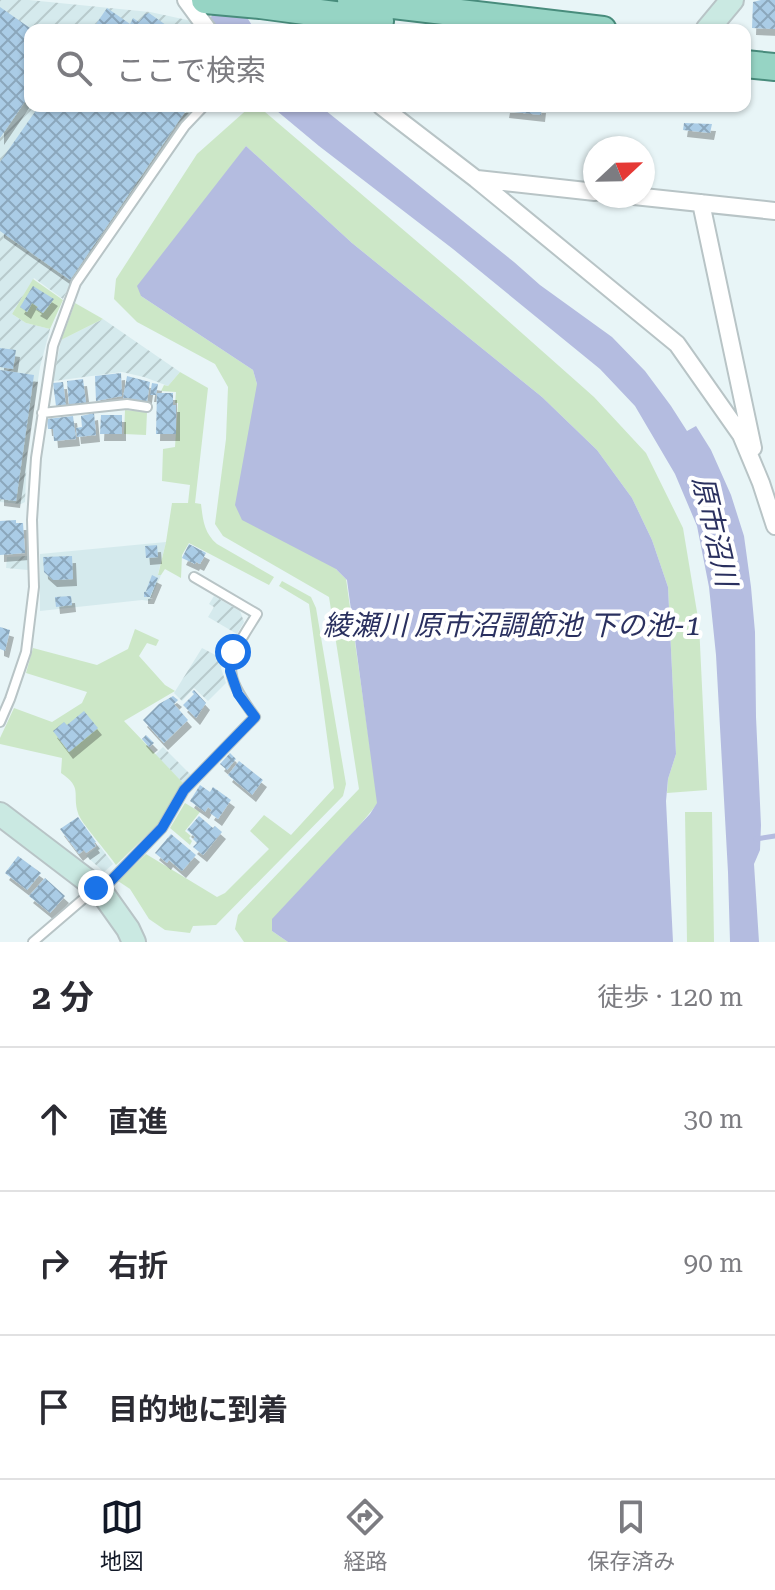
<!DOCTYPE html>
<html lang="ja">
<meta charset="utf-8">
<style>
:root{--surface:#fff;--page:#f2f2f3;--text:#2b2b33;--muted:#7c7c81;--line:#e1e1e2;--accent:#111827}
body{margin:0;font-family:"Roboto Serif","Noto Sans JP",serif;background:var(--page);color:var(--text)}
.compass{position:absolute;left:583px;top:136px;width:72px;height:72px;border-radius:50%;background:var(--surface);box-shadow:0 2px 6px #0004;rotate:68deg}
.stop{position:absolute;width:24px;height:24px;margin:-18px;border:6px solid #1a73e8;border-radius:50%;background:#fff}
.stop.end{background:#1a73e8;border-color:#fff;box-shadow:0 2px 8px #0008}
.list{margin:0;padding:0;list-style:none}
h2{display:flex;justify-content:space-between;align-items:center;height:104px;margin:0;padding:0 32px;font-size:34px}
h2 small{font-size:26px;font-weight:400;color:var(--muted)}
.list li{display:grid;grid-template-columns:52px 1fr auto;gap:24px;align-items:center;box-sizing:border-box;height:144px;padding:0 32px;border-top:2px solid var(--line)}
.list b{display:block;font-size:30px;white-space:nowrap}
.list em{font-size:26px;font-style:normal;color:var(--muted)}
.icon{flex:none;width:44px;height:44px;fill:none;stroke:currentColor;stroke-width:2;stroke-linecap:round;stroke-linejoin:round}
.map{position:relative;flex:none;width:775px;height:942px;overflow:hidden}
.search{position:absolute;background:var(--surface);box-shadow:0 2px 6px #0004;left:24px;right:24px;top:24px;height:88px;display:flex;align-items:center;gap:20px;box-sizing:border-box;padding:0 28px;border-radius:16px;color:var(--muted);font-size:30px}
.sheet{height:536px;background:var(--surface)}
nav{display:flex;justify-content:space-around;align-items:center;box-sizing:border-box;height:112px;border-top:2px solid var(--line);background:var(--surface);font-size:22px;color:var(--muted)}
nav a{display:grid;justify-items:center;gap:4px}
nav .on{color:var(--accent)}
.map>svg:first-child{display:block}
</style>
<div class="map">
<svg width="775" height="942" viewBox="0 0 775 942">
<defs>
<pattern id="industrial-furrows" width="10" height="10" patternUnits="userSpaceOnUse" patternTransform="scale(2)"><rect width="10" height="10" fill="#d5eaed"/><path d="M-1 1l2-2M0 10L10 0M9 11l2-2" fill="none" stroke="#b8cacc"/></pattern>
<pattern id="building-cross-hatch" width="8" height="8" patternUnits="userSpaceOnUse" patternTransform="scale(2)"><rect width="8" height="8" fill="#aacce6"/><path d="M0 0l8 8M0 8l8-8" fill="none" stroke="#8ba7bc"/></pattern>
<filter id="shadow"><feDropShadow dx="4" dy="7" stdDeviation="0" flood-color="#0004"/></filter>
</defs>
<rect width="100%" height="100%" fill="#e8f5f7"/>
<path fill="#d5eaed" d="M166,542L158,574L161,575L150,601L142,600L40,611V554Z"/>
<path fill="url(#industrial-furrows)" d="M0,0H29L150,12L192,21L199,30H30V106H197L179,123L72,281L63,299L34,278L12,314L26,323L50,329L40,367L27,453L25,502L21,504L0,502Z
M103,319L180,372L168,386L144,377L122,372L54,381L53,380L61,340Z
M27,556L28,570L6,568L7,557Z
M214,596L240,611L244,622L237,634L208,617L214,607L209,604Z
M202,648L225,660L221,668L226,683L208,701L194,688L182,701L174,693Z
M163,747L191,775L183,783L155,755Z
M99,845L113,864L104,872L86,856Z"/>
<path fill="#cce7c7" d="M251,106H258L461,279L594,397L646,453L683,528L699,624L707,790L667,793L668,779L676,754L668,587L652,540L632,498L597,450L542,397L352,243L246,146L141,296L253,370L257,384L336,569L346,579L378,803L272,931L288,942H244L235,929L238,915L359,789L329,597L223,536L215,524L226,439L228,387L215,364L137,322L114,299L116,279L197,154Z
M33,279L63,300L50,329L26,323L12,314Z
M75,303L103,319L61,340Z
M180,372L208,388L195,503L201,504C203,520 204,533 217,544L274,577L269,585L189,543L182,555L181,578L165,569L161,575H158L166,542L172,503H188L190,485L162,481L163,449L175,447L178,403H175L176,392L161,391L164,385L168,386Z
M125,410L147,412L146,435L124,434Z
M282,581L311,597L316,608L346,784L343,796L216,925L193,926L190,933L165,930L149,919L130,889L118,881L146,854L217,897L225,893L269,849L250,831L264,815L291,835L334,788L309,604L279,586Z
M135,629L159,640L156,646L147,643L139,656L165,685L175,691L124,721L183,783L160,822L116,865C109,854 80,822 78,813C72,793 83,788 61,773L62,758L0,744V738L14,708L52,722L82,703L87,692L26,673L33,648L97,665L128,649Z
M185,803L200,812L185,831L191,836L189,838L192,841L190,845L170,828Z
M685,812H712L714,942H687Z"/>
<path fill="#b4bce0" d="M240,0L248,19L255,30H219L210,18L214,13Z
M271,106H320L514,262L540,285L612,337L645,371L671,406L687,431L696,426L711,450L731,495L744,536L751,587L755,632L756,717L761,825L760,850L754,864L759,942H730L728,872L716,655L709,587L697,526L675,474L635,406L600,369L453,249L319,146Z
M246,146L352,243L542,397L597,450L632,498L652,540L668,587L676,754L668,779L666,801L673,942H288L272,931V919L370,814L377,803L347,580L336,569L242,520L235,505L257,384L253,370L141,296L137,286Z"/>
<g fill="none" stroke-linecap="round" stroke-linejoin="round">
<path stroke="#b4bce0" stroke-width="5" d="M756,839L775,836"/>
</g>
<path fill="url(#building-cross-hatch)" filter="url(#shadow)" d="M761,0H775V29L752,28L753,2Z
M0,7L30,28V94L0,138Z
M107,8L130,24L133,18L139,22L145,14L149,13L173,30H92Z
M39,106H189L70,280L0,231V162Z
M506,106H542L541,115L505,111Z
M684,123L712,124L710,133L683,130Z
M33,286L54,299L43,313L36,309L38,307L32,303L27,312L20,307Z
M0,348L16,350L13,369L0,367Z
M0,370L34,375L16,501L0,499Z
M121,373L122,396L96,401L95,376Z
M127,376L150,382L147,402L123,398Z
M83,379L86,403L69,405L67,381Z
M63,382L66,405L56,406L53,383Z
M152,383L158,384L156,395H150Z
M157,393H173V405H176V434H156Z
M94,413L96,435L77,437L76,428L82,427L81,416Z
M101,415H122V434H100Z
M73,416L76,439L54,441L53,429H48L47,419Z
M16,520V523H23L25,553L0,555V521Z
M189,544L206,553L200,564L196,562L195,564L182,558Z
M157,545L158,557L146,558L145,546Z
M72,556L73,579L53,580L44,572L43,557Z
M152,575L158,578L150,597H144V592L149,591H146Z
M71,596L72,605L56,607L55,597Z
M0,627L10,630L5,651L0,649Z
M194,690L206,703L196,718L183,705L194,694L192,692Z
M173,696L178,700L174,704L188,720L164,743L143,720L159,704Z
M84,711L98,728L69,752L53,731L64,722L67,725Z
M146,735L154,743L149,747L142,739Z
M230,753L236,759L227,770L220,764Z
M239,761L263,780L252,795L228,775Z
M200,785L210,792L213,787L231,800L218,819L210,813L212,810L208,807L205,812L190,801Z
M199,816L213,828L215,826L222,832L203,855L193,847L197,843L193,839L195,837L187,830Z
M78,817L96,842L94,843L96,846L86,853L84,850L79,854L60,829Z
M171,834L196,855L182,871L169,860L167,863L155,853Z
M18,856L41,873L27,890L5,873Z
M45,878L65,896L50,913L29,896Z"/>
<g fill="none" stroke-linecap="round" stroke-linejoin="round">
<g stroke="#b8c4c6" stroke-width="12">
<path id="lane" d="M42,413L127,404L147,407
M0,722L10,699L26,652L34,587L32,520L36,458L53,346L76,283L185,126L204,106
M101,891L162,828L184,790L255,717C219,668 227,662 257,614L194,577
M33,942L96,888"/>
</g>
<g stroke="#b8c4c6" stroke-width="20">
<path id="street" d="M186,0L208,30
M381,106L476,179L677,344L741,435L761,483L775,526
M477,179L595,192
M634,196L775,211
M701,203L753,448"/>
</g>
<g stroke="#b8c4c6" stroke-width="26">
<path id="secondary" d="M707,30L732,0
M0,814L101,891L128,929L134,942"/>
</g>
<g stroke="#488c7c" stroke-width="30">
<path id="primary" d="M205,0L260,5L380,21
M351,0L603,30
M745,64L775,67"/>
</g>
<use href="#lane" stroke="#fff" stroke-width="8"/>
<use href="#street" stroke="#fff" stroke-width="16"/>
<use href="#secondary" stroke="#cae9e2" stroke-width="22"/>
<use href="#primary" stroke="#96d4c4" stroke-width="26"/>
</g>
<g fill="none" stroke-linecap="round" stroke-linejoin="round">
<path stroke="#1a73e8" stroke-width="10" d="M96,888L101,891L162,828L184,790L255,717L238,694L230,671L233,652"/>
</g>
<g text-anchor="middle" stroke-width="8" stroke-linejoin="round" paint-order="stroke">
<g font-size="28" font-style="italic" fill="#2a305f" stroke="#fff">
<text transform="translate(715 531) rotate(77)" y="10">原市沼川</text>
<text x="512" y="635">綾瀬川 原市沼調節池 下の池-1</text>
</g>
</g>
</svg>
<svg class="compass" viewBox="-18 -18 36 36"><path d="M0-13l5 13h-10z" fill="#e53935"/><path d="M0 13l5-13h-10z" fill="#7c7c81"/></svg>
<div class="stop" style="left:233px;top:652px"></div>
<div class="stop end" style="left:96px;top:888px"></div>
<div class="search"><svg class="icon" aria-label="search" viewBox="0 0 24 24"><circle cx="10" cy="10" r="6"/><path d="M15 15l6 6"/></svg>ここで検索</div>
</div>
<section class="sheet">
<h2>2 分<small>徒歩 · 120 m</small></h2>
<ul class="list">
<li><svg class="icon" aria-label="ahead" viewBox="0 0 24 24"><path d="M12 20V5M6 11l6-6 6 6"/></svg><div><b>直進</b></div><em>30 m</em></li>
<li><svg class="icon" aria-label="right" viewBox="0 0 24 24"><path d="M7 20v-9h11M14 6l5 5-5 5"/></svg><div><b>右折</b></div><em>90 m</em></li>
<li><svg class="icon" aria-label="arrive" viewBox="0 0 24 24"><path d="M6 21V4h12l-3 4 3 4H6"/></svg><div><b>目的地に到着</b></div></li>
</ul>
</section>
<nav>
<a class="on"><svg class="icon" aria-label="map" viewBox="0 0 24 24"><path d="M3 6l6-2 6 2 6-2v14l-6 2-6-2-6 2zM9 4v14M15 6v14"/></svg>地図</a>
<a><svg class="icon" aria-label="directions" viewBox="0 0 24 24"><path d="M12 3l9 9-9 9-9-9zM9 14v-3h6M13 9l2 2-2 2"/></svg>経路</a>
<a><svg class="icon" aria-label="saved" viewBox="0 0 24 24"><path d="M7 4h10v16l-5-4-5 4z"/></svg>保存済み</a>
</nav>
